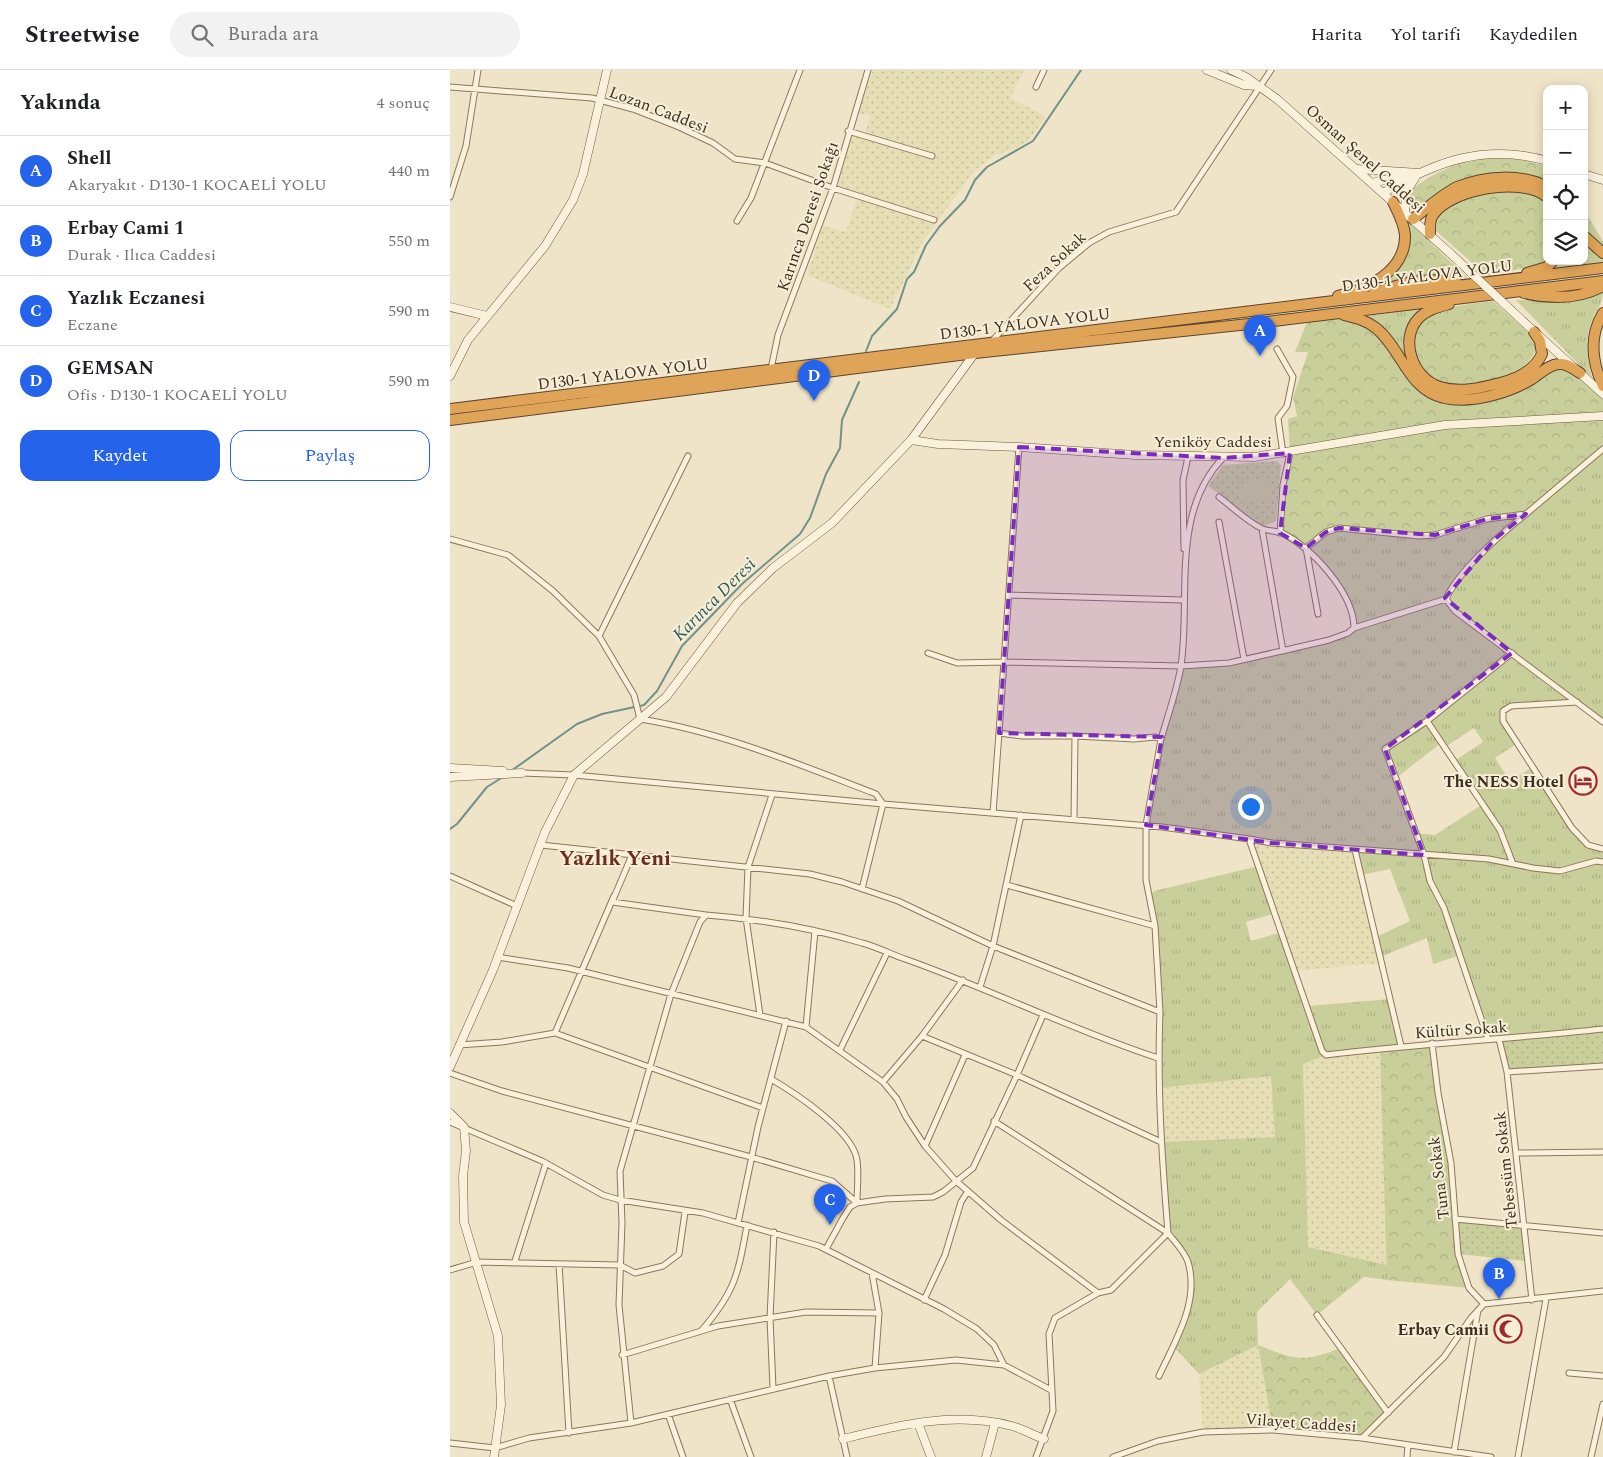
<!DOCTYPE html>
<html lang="tr">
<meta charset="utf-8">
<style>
:root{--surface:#fff;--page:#f2f2f2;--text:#202124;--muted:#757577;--line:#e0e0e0;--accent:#2563eb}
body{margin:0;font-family:Spectral,serif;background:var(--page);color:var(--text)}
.controls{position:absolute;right:15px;top:15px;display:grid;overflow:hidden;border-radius:10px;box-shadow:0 2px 12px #0003}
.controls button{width:45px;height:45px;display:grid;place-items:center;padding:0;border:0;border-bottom:1px solid var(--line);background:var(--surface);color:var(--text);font:25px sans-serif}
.you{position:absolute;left:800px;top:736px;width:18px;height:18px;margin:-12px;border:4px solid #fff;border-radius:50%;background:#1a73e8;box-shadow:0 0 0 8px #1a73e833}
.badge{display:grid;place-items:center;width:32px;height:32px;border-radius:50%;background:var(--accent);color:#fff;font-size:16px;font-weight:700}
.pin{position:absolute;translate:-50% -41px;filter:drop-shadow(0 1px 2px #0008)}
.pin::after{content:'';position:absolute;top:26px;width:18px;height:15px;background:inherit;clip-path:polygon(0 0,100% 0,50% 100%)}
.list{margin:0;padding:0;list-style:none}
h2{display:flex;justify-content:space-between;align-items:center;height:65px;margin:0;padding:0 20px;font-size:21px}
h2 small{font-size:16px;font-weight:400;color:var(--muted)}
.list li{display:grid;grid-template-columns:32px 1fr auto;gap:15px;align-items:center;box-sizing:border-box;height:70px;padding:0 20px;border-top:1px solid var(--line)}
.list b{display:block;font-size:19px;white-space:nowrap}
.list p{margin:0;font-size:16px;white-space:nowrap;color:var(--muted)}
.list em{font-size:16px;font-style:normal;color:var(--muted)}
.actions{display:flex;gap:10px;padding:15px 20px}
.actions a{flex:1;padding:11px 0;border:1px solid var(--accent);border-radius:15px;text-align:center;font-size:18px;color:var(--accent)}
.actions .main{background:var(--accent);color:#fff}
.icon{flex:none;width:28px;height:28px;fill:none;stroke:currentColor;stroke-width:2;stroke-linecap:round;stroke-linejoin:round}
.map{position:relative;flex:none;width:1153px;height:1387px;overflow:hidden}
header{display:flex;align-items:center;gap:30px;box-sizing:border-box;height:70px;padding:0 25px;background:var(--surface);border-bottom:1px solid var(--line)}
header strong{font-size:24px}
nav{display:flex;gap:28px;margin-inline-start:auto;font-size:18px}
.search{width:350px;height:45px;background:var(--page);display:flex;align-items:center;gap:12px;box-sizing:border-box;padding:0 18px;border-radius:28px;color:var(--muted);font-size:19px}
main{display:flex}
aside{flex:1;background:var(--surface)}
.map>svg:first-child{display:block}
</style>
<header>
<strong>Streetwise</strong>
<div class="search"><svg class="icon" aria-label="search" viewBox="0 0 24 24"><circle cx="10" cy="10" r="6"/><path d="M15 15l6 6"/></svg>Burada ara</div>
<nav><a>Harita</a><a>Yol tarifi</a><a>Kaydedilen</a></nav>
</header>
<main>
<aside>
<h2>Yakında<small>4 sonuç</small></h2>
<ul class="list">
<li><span class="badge">A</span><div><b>Shell</b><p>Akaryakıt · D130-1 KOCAELİ YOLU</p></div><em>440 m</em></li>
<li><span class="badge">B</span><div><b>Erbay Cami 1</b><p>Durak · Ilıca Caddesi</p></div><em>550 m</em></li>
<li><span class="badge">C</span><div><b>Yazlık Eczanesi</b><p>Eczane</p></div><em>590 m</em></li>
<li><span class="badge">D</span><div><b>GEMSAN</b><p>Ofis · D130-1 KOCAELİ YOLU</p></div><em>590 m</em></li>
</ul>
<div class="actions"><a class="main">Kaydet</a><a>Paylaş</a></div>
</aside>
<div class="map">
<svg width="1153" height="1387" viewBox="0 0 1153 1387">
<defs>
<pattern id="farmland-dots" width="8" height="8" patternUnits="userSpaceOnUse" patternTransform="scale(1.25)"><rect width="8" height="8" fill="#e6deb5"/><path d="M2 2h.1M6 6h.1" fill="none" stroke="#c6bf9b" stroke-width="1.8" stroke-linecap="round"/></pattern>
<pattern id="grass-tufts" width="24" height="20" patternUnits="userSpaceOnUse" patternTransform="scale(1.25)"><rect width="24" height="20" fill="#c9cf9b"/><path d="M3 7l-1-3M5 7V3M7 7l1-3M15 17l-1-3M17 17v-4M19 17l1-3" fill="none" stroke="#aeb285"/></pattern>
<pattern id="forest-crowns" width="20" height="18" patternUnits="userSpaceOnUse" patternTransform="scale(1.25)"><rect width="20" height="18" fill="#c9cf9b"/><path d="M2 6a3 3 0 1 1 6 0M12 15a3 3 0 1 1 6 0" fill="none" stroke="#aeb285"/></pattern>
<pattern id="park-dots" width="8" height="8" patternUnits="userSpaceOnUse" patternTransform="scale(1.25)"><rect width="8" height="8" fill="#c9cf9b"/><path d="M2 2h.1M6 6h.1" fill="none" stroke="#aeb285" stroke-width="1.8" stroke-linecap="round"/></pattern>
</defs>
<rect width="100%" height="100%" fill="#f0e4c8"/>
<path fill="url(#farmland-dots)" d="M423,0H574L560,28L596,46L579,70L566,78L545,85L524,101L473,171L440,239L357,205L373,156L396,162L409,124L388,116L402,65L414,68L420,46L408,43Z
M799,769L905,780L932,893L846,901Z
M930,978L937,1195L858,1177L853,994L876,985Z
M821,1006L825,1067L711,1072L709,1018Z
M808,1275L823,1360L753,1362L749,1304Z"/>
<path fill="url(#grass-tufts)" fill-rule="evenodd" d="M1134,170L1153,188V194L1101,199L1108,191H1134Z
M1153,219C1153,234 1149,236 1143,248C1134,268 1137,288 1142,308L1066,230H1120Z
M971,238C956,254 951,273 959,294L912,247Z
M1153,380V650L1127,632L1061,637L1053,641V651L1068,673L1045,688L1060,711L1083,697L1122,758L1138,775L1153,779V959L1038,969L1010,885L983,894L977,868L930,887L926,867L960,851L940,799L911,805L905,780L822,773L696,755L702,719L731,596C789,592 851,583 904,558C904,530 874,498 856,478L876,462ZM1024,658L1033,672L1004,691L1033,734L985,765L966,763L946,708L991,673L995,677Z
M809,796L825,843L796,852L801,871L832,862L857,936L940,929L951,976L876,985L853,994L858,1177L937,1195V1210L914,1207L867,1245L840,1209L807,1242L808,1275L749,1304L723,1276L738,1243L741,1211L738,1190L718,1163L711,1072L825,1067L821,1006L709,1018C710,954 711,890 699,827L704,821Z"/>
<path fill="url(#forest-crowns)" d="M1035,88L1066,89L1097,96V111C1068,96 1026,102 998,116C987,122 978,131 970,138L960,133L962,119C984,102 1007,92 1035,88Z
M1072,121L1089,126L1097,132V191L1093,194L1037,206L985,160L986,148C1011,124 1040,122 1072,121Z
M1134,140L1153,171V179C1137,166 1134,160 1134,140Z
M956,150L1016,206L1017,208L954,209L913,222L950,195Z
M1043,231L1081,265L1086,275C1084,308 1011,325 986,311C974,304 964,291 964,277C964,272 963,266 964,261C971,237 1022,234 1043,231Z
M888,243L920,253L980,323L1027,327L1109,294L1153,324V379L1076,444L1060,446L985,465L889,458L876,462L856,478L830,463V442L840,383L838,349L847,346L843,328L858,282H845L859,247Z
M982,973L1001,1093L1008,1184L1019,1218L937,1210L930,978Z
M808,1275C846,1290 852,1293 891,1278L938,1343L912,1368L823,1360Z"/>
<path fill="url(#park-dots)" d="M827,391L831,395L826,451L812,457L758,416L773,395Z
M1153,959V996L1057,1002L1049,969Z
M1005,1149L1073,1156L1077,1191L1008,1184Z"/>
<path fill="#c9cf9b" d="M818,408L823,427L793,434L789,414Z"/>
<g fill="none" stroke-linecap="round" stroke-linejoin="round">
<path stroke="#6f938a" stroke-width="2" d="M416,281L422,266L447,239L457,209L464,202L476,175L490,156L515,130L525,110L537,97L583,71L631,0
M61,701L127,654L152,644L194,635L207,621L232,576L292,514L350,464L360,448L376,404L390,378L392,350L409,312
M0,759L7,754L37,717L53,707"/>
<g stroke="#8d765c" stroke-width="7">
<path id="street" d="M0,17L142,28L183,39L229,57L263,73L285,89L315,93L383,118L484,150
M586,17L594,0
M398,61L482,86
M0,127L16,76L28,0
M287,151L301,128L350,0
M542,271L609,198L639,173L659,162L726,142L821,0
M827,279L843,307L837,336L828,348L833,384
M321,299L328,265L383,118L418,0
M1076,444C1052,463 1008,501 996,529L1005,541L1153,652
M769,452L794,589
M812,459L833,581
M830,463L833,415L840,383
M0,469L58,485L103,521L149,566L184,625L190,649C272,662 348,694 426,724L433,734L712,757L799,769L872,981L876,985C968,974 1061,969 1153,959
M856,478L876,462L889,458L969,466L985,465L1037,449L1076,444L1153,379
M856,478L868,544
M734,479L733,410L738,387
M559,525L733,530
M904,558L996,529
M149,566L238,386
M478,583L507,593L554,592L731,596L779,593L836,580L879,570L898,563L904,558C904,523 862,478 832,463C826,461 819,461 813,459C800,454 781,436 769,427
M1062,583L977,651L1050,760L1063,794
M1127,632L1061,636L1053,641V651L1122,758L1138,775L1153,779
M977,651L935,679L974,785L980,811L994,838L1038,969
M549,663L569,377
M72,703L124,705L433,734L412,819
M543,743L549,663L572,666H625
M624,749L625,666L684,669L705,667L711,669C718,645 727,620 731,596C741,529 720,442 773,388
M799,769L822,773L1039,789L1083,798L1110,801L1146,791L1153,792
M905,780L951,976
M182,785L162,832L256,845
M0,806L67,836
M557,815L705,856
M47,887L118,898L356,957L433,1012L447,1029L456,1047L475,1076L505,1110L551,1150L648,1223L661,1220L718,1163C712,1089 707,1016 710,942L543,876L448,831L392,812L360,804L91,775
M530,917L543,876L571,745
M710,942L705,856L696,810V755L711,669
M310,945L296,848L298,797L322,725
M356,957L365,861
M105,963L164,826
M472,966L567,1005L711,1072
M1049,969L1057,1002L1082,1230
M982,973L988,1023L1001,1093L1008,1184L1019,1218L1034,1234
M9,975L52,972L105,963L313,1038
M390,980L437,883
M1057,1002L1153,996
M0,1003L52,1021L301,1087L382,1111L407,1133
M321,1009C345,1023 403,1061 407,1090C409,1104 407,1119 407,1133
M433,1012L472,966L513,910
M544,1051L718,1163C724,1171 735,1182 738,1192C750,1232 725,1271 709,1306
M0,1052L92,1091L153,1125L170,1130L253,1143L369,1176L494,1239L527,1259L544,1275L554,1295
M475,1076L515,985
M1066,1083L1153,1082
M1005,1149L1153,1163
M288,1153L308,1057L336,951
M376,1179L393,1148L400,1137L407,1133L435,1129L483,1127L493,1122L523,1098L567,1005L593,945
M65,1191L96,1093
M109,1194L119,1363
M0,1200L27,1192L170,1195L185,1203L213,1196L229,1184L235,1142
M422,1203L429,1243L425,1298
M474,1230L495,1185L511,1132L518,1121
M1034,1234L1153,1221
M867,1245L938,1343
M251,1261C285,1222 288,1205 297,1155
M172,1285L268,1256L356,1242L429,1243
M1119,1303L1153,1306
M379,1306L397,1387
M323,1318L320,1248L324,1162
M280,1329L301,1387
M218,1344L233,1387
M181,1353L169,1235L172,1153L170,1101L221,924L250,852L256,845C309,849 362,858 412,873C427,877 441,884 455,889C540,919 622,960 708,988
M912,1368L994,1287L1021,1248L1034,1234
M0,1373L45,1378L79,1368L181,1353L379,1306L425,1298L506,1290L554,1295L601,1320
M1004,1382L1028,1240
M586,1387L603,1341L599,1264L605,1248L648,1223
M663,1387L708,1371L753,1362L823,1360L912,1368L1041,1387
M957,1387L958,1375
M1068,1387L1096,1229
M1141,1387L1153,1334"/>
</g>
<g stroke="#6f573f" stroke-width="9">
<path id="secondary" d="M757,0L794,15L807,16
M781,0L796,7L827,29L1001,184
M907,99L969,103
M1134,104L1153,110
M922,113L951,106
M933,123C986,91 1036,73 1097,91
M955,141L956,122L965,108
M0,237L37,246
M1077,255L1153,324
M0,306L18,270L95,176L123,130L133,104L157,0
M461,370L488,374L569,377L685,385L805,387L995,355L1153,346
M0,698L53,701
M0,707L72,703
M0,997L43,900L95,762L124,705L216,627L287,533L323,498L382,453L461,370L525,283
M0,1043L14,1057L16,1081L13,1106L14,1152L48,1266L51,1335L44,1387
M468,1353L481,1387
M393,1369C448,1355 505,1341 562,1356C573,1359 583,1365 594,1369
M536,1387L545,1353"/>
</g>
<g stroke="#5b4430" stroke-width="12">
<path id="highway" d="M963,149C977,138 991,125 1007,117C1034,106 1071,103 1097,117
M980,164C980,158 979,151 983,145C1000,119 1072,106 1097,127
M1134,166L1153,183
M1077,203L1097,197L1103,191
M924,223C952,213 978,206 1007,213
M1074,223C1101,229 1128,230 1153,216
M888,226C917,220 956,201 955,165C954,153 948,142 943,132
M999,234C988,237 976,240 968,249C949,270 963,309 990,317C1009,323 1031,318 1050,313C1067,309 1084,301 1092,284L1090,271L1084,262
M1153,243C1139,266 1142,292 1153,316
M894,245C906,248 916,250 926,258C952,279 957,319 994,328C1022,334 1059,323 1082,309C1091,303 1098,295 1109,294C1117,293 1123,299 1130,303
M0,339L1153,198
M0,350L525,283L799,254L1153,211"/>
</g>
<use href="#street" stroke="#faf1dc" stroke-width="5"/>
<use href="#secondary" stroke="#faf1dc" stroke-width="8"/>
<use href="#highway" stroke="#e0a458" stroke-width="10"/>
<g stroke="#6f573f" stroke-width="9" stroke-linecap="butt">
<path id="secondary-bridge" d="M1001,184L1077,255"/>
</g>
<use href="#secondary-bridge" stroke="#faf1dc" stroke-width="8"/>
</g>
<path fill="#7b2cbf" fill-opacity="0.2" stroke="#7b2cbf" stroke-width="4" stroke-dasharray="10 6" stroke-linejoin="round" d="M569,377L773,388L840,383L830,463L856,478L876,462L889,458L985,465L1037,449L1076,444L1045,469L995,528L1062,583L935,679L974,785L822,773L696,755L712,667L549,663Z"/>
<defs>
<g id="hotel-ring" transform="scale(1.4375)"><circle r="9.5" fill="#f7eed8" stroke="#9e2a2b" stroke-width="1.5"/><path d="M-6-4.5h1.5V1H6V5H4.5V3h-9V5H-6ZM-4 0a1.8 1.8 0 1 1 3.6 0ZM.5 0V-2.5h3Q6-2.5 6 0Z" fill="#9e2a2b"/></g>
<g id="mosque-ring" transform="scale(1.4375)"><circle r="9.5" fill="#f7eed8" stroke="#9e2a2b" stroke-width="1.5"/><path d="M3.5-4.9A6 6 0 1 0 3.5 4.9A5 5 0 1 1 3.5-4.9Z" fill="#9e2a2b"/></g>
</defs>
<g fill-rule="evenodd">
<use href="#hotel-ring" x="1133" y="711"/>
<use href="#mosque-ring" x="1058" y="1259"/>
</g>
<g text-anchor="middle" stroke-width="4" stroke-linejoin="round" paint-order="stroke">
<g font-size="16" fill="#3d2e20" stroke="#f7eed8">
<text transform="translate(209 39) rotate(21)" y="6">Lozan Caddesi</text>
<text transform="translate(916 88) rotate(42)" y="6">Osman Şenel Caddesi</text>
<text transform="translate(357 146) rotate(-71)" y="6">Karınca Deresi Sokağı</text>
<text transform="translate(604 191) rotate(-43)" y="6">Feza Sokak</text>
<text transform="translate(977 205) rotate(-7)" y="6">D130-1 YALOVA YOLU</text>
<text transform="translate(575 253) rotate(-7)" y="6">D130-1 YALOVA YOLU</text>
<text transform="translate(173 303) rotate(-7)" y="6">D130-1 YALOVA YOLU</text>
<text x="763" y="377">Yeniköy Caddesi</text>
<text transform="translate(1011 959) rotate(-4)" y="6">Kültür Sokak</text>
<text transform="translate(1055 1100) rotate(-96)" y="6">Tebessüm Sokak</text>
<text transform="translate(988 1108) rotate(-97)" y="6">Tuna Sokak</text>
<text transform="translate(851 1352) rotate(4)" y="6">Vilayet Caddesi</text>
</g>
<g font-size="16" font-weight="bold" fill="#3d2e20" stroke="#f7eed8" text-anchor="end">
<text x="1114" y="717">The NESS Hotel</text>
<text x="1039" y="1265">Erbay Camii</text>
</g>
<g font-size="18" font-style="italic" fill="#2f5d5a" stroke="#f7eed8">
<text transform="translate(264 529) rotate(-45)" y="6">Karınca Deresi</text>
</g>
<g font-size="21" font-weight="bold" fill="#6b2e1e" stroke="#f7eed8">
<text x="165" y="795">Yazlık Yeni</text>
</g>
</g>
</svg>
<div class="controls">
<button>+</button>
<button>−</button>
<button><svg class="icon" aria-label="locate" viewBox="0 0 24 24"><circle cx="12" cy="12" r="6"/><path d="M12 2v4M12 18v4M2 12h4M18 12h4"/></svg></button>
<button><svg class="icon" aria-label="layers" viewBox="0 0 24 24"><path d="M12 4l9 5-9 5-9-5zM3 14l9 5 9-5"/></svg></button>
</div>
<div class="you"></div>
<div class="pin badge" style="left:810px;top:286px">A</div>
<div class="pin badge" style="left:1049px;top:1229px">B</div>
<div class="pin badge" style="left:380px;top:1155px">C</div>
<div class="pin badge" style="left:364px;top:331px">D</div>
</div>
</main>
